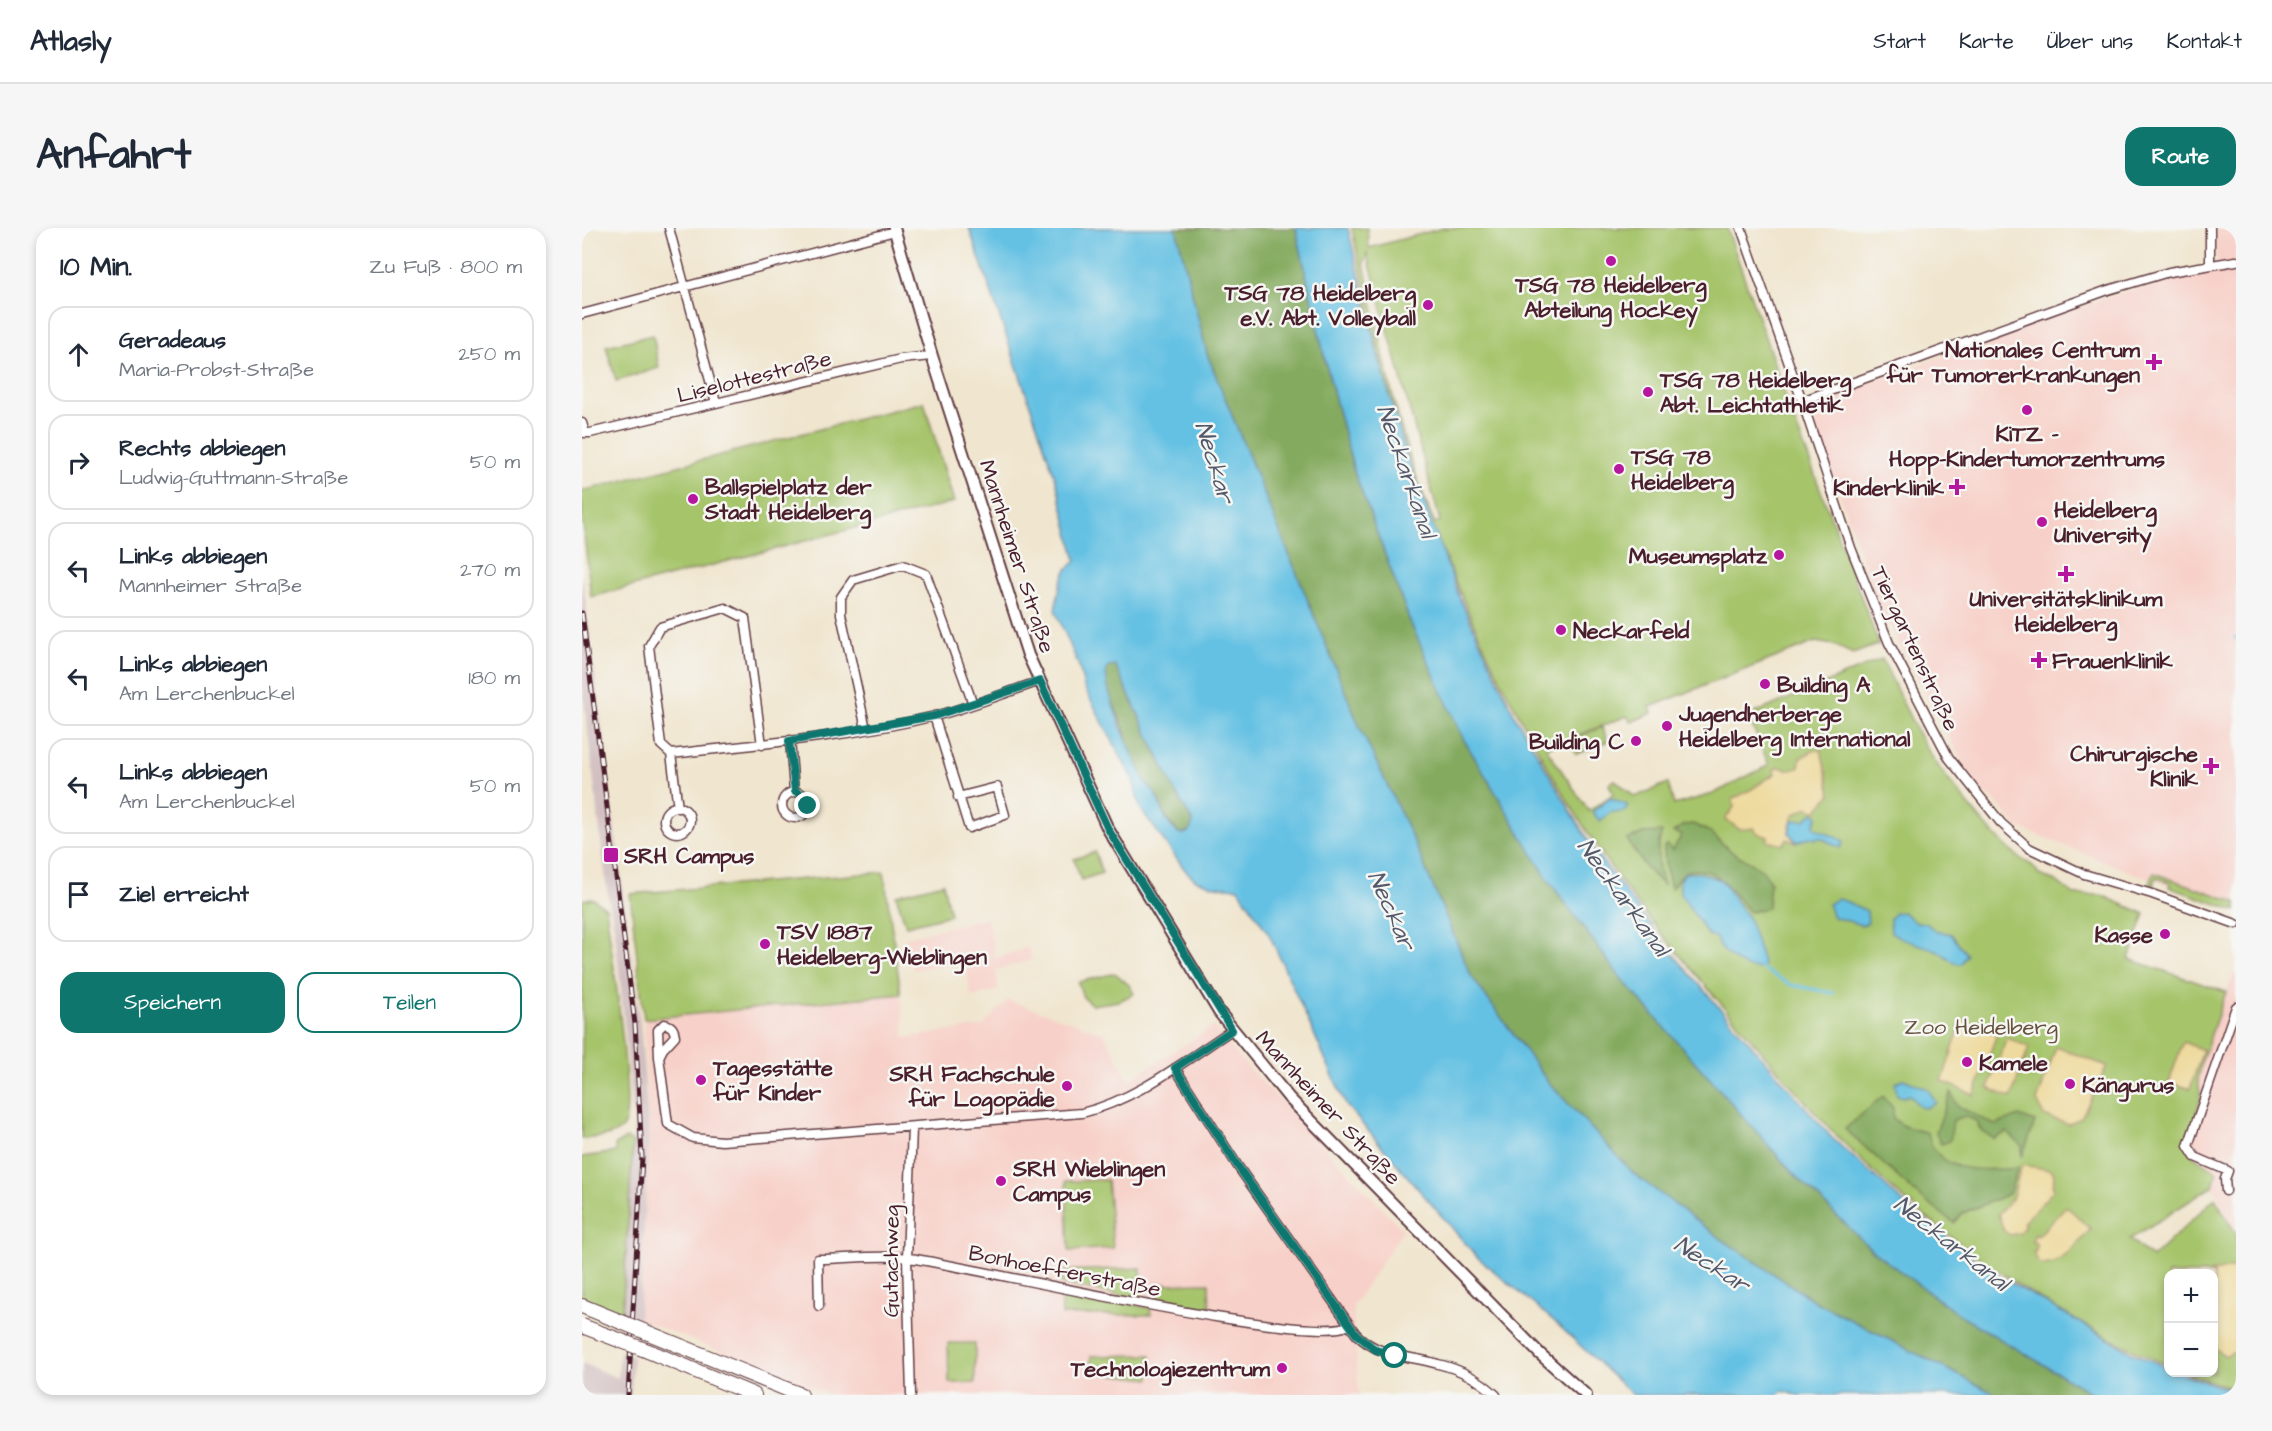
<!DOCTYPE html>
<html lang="de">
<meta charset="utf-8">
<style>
:root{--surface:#fff;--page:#f6f6f7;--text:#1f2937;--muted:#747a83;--line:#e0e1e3;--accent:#0f766e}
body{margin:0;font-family:"Architects Daughter",sans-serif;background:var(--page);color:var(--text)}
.controls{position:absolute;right:18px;bottom:18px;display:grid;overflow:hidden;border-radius:12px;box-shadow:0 3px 9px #0003}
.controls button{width:54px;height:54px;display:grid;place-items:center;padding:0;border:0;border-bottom:2px solid var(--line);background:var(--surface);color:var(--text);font:30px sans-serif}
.stop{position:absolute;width:18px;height:18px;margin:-14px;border:4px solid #0f766e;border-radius:50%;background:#fff}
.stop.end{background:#0f766e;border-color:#fff;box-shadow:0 2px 6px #0008}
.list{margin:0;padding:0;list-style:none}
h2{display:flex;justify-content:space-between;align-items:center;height:78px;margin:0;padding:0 24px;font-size:26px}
h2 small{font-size:20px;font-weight:400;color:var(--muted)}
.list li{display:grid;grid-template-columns:39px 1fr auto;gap:18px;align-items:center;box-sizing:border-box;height:96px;margin:0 12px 12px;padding:0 12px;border:2px solid var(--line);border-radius:18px}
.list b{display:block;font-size:22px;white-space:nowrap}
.list p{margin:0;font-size:20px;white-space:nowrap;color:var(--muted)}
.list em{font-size:20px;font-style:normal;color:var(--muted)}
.actions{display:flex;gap:12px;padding:18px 24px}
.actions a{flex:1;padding:14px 0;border:2px solid var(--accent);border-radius:18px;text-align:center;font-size:21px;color:var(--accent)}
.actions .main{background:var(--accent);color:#fff}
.icon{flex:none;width:33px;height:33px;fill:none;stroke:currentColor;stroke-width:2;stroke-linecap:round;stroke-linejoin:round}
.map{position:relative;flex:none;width:1654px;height:1167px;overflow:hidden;border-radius:18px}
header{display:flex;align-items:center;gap:36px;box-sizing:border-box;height:84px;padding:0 30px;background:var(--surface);border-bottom:2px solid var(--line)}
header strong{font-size:28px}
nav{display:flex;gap:33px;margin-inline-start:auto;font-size:21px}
.intro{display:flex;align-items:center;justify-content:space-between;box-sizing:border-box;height:144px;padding:0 36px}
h1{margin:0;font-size:42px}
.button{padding:15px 27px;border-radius:18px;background:var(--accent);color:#fff;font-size:21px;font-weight:700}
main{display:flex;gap:36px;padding:0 36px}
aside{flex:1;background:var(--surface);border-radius:18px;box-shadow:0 3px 9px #0003}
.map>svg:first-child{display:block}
</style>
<header>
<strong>Atlasly</strong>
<nav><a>Start</a><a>Karte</a><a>Über uns</a><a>Kontakt</a></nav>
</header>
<div class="intro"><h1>Anfahrt</h1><a class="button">Route</a></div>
<main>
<aside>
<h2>10 Min.<small>Zu Fuß · 800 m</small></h2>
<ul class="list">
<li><svg class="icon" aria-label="ahead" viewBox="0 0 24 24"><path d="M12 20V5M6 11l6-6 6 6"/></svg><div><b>Geradeaus</b><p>Maria-Probst-Straße</p></div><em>250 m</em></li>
<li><svg class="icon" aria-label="right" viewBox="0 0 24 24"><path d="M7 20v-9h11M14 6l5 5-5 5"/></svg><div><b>Rechts abbiegen</b><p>Ludwig-Guttmann-Straße</p></div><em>50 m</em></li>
<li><svg class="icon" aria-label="left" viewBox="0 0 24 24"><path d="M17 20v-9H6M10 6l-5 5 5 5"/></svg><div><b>Links abbiegen</b><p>Mannheimer Straße</p></div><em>270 m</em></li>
<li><svg class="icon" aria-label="left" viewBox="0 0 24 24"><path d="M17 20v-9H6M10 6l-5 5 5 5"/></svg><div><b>Links abbiegen</b><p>Am Lerchenbuckel</p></div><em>180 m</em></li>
<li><svg class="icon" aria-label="left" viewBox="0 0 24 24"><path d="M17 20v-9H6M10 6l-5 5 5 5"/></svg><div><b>Links abbiegen</b><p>Am Lerchenbuckel</p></div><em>50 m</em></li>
<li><svg class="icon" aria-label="arrive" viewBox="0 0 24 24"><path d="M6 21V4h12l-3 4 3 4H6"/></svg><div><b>Ziel erreicht</b></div></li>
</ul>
<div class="actions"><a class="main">Speichern</a><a>Teilen</a></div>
</aside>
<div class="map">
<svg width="1654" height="1167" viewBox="0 0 1654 1167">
<rect width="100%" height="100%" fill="#f6f6f2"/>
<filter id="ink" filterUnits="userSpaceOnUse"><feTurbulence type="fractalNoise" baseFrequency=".0167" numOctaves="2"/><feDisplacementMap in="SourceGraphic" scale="12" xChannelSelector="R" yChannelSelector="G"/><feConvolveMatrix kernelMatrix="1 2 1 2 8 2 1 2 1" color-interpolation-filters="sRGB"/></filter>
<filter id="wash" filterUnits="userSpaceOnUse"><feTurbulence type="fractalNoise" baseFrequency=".008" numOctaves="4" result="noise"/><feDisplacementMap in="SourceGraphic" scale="24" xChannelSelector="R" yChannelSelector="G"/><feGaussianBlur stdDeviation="1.35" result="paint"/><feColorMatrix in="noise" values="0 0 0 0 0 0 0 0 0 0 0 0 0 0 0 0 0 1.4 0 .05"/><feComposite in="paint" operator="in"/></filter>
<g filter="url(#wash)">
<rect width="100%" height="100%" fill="#f0e5ce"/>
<path fill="#f7d1c9" d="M1634,0H1654V678L1543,642L1434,598L1414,573L1392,556L1297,377L1233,198L1234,189L1242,178L1272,160L1525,69L1588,51L1638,42L1634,27Z
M405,690L414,730L446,719L450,732L414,742L417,762L389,769L383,732L331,742L324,709Z
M1654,738V1004L1631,958L1635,944L1606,922L1619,870L1616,852L1620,832Z
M319,766L323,810L401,798L426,772L522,805L547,852L632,798L652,824L821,1002L771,1078L777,1167H248L57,1091L67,905L62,791Z"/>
<path fill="#d2bfc1" d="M0,346L58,794L67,905L57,1091L40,1086L52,891L33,704L25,662L0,455Z
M38,1123L51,1129L49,1167H0V1135L36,1150Z"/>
<path fill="#a6c46b" stroke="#78724b" stroke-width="1.5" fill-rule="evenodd" d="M770,0H785L787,20L861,0H1145L1212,192L1297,416L1271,426L1252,417L1233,414L1068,479L1070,485L1049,494L1045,488L964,520L1007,583L1031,566L1027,556L1033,552L1053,569L1086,555L1092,577L1131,566L1187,537L1166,488L1300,431C1321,474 1339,519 1369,555C1390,581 1411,609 1438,630C1447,636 1453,637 1457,647L1474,653L1492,667H1519L1563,686L1547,731L1644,764L1620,832L1616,852L1619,870L1604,917L1613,929L1635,944L1631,958L1548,1011L1570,1030L1633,970L1654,1006V1162L1604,1145L1632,1144V1046H1586V1137C1468,1089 1342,998 1253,906C1216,867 1182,826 1147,785C1106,737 1064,690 1028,638C973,558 925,471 886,383C864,332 842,279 825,227C801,153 786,76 770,0ZM785,25L858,293L853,295C818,218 799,118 782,35Z
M71,107L77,140L34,153L24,118Z
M342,174L372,274L9,369L0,288V263Z
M1020,499L1026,513L994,526L988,512Z
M513,624L520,645L499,652L492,631Z
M302,644L319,766L62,791L48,666Z
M1572,645L1654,674V683L1587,659L1588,654L1574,650L1570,660L1566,659Z
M361,655L368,687L324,698L314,667Z
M10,670L24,680C28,714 53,876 42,897C35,910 13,909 0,911V672Z
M533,745L547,757L552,766L537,773L510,777L501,769L496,754Z
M45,910L51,915L40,1086L0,1069V929L34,924L33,917Z
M525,952L531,1020L487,1023L484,953Z
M559,1040L560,1072L479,1056V1043Z
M627,1055L628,1084L576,1074L575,1056Z
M479,1063L568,1080L569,1087H480Z
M366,1115H393V1155H367Z
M569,1127L568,1151L509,1144V1128Z"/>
<path fill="#84aa5f" stroke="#676445" stroke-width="1.5" d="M594,0H714L743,132L772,243L829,396L882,512L965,650L1038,749L1211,945L1292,1024L1379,1088L1513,1167H1415L1234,1074L1142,1013L1052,946L966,854L889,748L830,609L778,500L625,126Z
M533,437L592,561L611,594L608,604L597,605L587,594L574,567L565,556L549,526L541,498L524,459L523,448L525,440Z
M1111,596L1128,604L1147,622L1181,642L1188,654L1186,680L1168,684C1148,665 1137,634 1103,644L1089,660L1083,636L1082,619L1084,617L1091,622L1100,607L1091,604L1102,597Z
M1080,604C1073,624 1075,639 1082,658L1064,640L1045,612L1061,605Z
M1369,864L1375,878L1413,897L1437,888L1453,894L1440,929V918L1425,904L1412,911L1398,901L1394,893L1384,888L1371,892L1368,913L1359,916L1354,904Z
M1301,868L1311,880V890C1320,900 1333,901 1346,905C1353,947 1404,943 1436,940L1427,966L1381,985L1372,995L1339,970L1263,901Z"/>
<path fill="#eeda9e" stroke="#9c7c64" stroke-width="1.5" d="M1233,522H1239L1249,566L1234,583L1226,579L1211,587L1207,604L1214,615L1205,611L1201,617L1185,613L1186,609L1175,605L1172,600C1149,604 1159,598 1143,592L1152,579L1151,570C1170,564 1176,555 1193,546L1192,541L1197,539L1208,542L1217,540L1218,530Z
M1380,793L1415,806L1392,867L1360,853Z
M1425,810L1447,819L1429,870L1406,860Z
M1601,814L1621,822L1608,861L1587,854Z
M1474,819L1525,838L1499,890L1486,896L1462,888L1455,873Z
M1440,937L1469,942L1472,946L1471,963L1441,995L1443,997L1438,1005L1428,1007L1422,1003L1416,986L1430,971Z
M1484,978L1509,1001C1495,1015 1480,1040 1457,1036L1451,1024L1454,1023V1015L1450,1014L1453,1006L1456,1008Z
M1654,1039V1126L1650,1124L1643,1128L1632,1119V1046L1627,1045Z"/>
<path fill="#65c1e3" stroke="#587087" stroke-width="1.5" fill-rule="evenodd" d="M387,0H594L625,126L778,500L830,609L889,748L966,854L1052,946L1142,1013L1234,1074L1415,1167H1215L1201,1163L1195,1167H1051L972,1093L895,1029L764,877L688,708L656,660L632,658L614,652L603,642L558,580L551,552L502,459L497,438L473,382L479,353L485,341L494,333L474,252ZM533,437L592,561L611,594L608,603C603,606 600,607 595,604C582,595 581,580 574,568C572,562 566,559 563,553C553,532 519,459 525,440Z
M714,0H766L794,119L824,226L879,373L934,490L1013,624L1084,718L1250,910L1332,984L1408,1043L1551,1125L1586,1140V1144L1598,1145L1654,1164V1167H1513L1379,1088L1292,1024L1211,945L1038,749L965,650L882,512L829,396L772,243L743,132Z
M1028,570L1045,577V581L1041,584H1029L1018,593L1010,584Z
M1232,584L1236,588L1232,597L1233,600L1262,613L1259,620L1237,609L1233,611L1228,609L1215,614L1207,605L1210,593L1223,592Z
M1103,645H1119L1139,652L1167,691L1182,737L1179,740C1159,744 1139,723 1133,709L1126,707L1098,665V653Z
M1256,670L1285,683L1286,695L1280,697L1251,689L1246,676Z
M1321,684L1333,694L1344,695L1352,702L1369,706L1385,727L1379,736C1367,735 1364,726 1354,722C1338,716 1324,715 1309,704L1308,690L1313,685Z
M1321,851L1346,861L1354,875L1344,880L1338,879L1328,867L1321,869L1315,867L1313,855Z"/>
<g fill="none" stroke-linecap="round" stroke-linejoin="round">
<path stroke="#65c1e3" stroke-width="3" d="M1653,409L1654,411
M1179,740L1209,757L1251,765"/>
</g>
</g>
<g filter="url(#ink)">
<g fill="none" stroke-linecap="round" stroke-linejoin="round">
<g stroke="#633d43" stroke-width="11">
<path id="minor" d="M87,0L134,175
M1159,0L1218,167L1269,320L1307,415L1367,530L1419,595L1447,620L1502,646L1570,666L1654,696
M1628,0V37
M0,86L313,3
M1220,173L1526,62L1587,44L1654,33
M0,195L3,205H8L319,131L350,128
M352,488L387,600L423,587L415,559L376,569
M284,501L259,386V369L271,352L321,337L344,346L391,476
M208,512L212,563
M89,526C177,516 267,509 353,488C388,479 423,465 458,453
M89,526L79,517L67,418L78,399L143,380L163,390L180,517
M89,526L96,580
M200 577a13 13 0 1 1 26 0a13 13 0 1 1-26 0Z
M82 592a13 13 0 1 1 26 0a13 13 0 1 1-26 0Z
M77,829L76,802L82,796C90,797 92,801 93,808L81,821L77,829L86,896L111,910L140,913L500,885C556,871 602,833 650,802
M593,840L657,940L774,1106C798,1130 826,1127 856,1136C878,1141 897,1151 914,1167
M1644,963L1643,951L1646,943L1613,929L1606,918L1654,779
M237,1078L236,1031C266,1031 298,1026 327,1030C393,1039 731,1120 767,1097
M329,1167L325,1030L330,900"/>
</g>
<g stroke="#633d43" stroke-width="14">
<path id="tertiary" d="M312,0L350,128L446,427L526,601L637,784L707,870L958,1126L1004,1167"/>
</g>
<g stroke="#633d43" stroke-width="16">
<path id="trunk" d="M0,1078L37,1093
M64,1104L219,1167
M66,1123L172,1167"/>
</g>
<use href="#minor" stroke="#fff" stroke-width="8"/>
<use href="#tertiary" stroke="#fff" stroke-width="10"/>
<use href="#trunk" stroke="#fff" stroke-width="14"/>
<g stroke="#4a1f2b" stroke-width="5">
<path id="rail" d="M0,385L53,796L60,929L46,1167"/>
</g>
<use href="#rail" stroke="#f6f6f2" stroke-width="3" stroke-dasharray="9" stroke-linecap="butt"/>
<g stroke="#633d43" stroke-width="16" stroke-linecap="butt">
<path id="trunk-bridge" d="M37,1093L64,1104
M0,1098L66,1123"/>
</g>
<use href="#trunk-bridge" stroke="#fff" stroke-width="14"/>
</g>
</g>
<g fill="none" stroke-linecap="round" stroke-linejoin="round" filter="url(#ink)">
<path stroke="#0f766e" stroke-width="8" d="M226,578L223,568L213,563L207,513L352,488L458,453L526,601L650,802L593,840L657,940L774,1106L794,1122L813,1128"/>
</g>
<g fill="#b5179e" stroke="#f6f6f2" stroke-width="2">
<circle cx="1029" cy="33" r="6"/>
<circle cx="846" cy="77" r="6"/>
<path d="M1569 125h6v6h6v6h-6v6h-6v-6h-6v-6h6z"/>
<circle cx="1066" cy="164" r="6"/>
<circle cx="1445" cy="182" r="6"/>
<circle cx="1037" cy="241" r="6"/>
<path d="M1372 250h6v6h6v6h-6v6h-6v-6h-6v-6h6z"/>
<circle cx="111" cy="271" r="6"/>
<circle cx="1460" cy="294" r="6"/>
<circle cx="1197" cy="327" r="6"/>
<path d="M1481 337h6v6h6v6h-6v6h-6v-6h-6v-6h6z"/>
<circle cx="979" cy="402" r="6"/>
<path d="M1454 423h6v6h6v6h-6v6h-6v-6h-6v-6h6z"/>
<circle cx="1183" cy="456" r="6"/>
<circle cx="1085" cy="498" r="6"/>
<circle cx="1054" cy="513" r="6"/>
<path d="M1626 529h6v6h6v6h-6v6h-6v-6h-6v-6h6z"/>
<rect x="21" y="619" width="16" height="16" rx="3"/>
<circle cx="1583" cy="706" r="6"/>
<circle cx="183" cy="716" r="6"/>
<circle cx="1385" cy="834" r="6"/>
<circle cx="119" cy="852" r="6"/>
<circle cx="1488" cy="856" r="6"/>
<circle cx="485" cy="858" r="6"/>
<circle cx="419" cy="953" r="6"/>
<circle cx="700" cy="1140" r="6"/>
</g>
<g text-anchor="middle" stroke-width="5" stroke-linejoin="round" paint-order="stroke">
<g font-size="22" font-weight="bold" fill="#4a1f2b" stroke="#f6f6f2" text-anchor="start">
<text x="1029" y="64" text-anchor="middle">TSG 78 Heidelberg<tspan x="1029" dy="25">Abteilung Hockey</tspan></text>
<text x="834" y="72" text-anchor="end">TSG 78 Heidelberg<tspan x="834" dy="25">e.V. Abt. Volleyball</tspan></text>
<text x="1558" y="129" text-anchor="end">Nationales Centrum<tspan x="1558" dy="25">für Tumorerkrankungen</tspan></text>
<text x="1078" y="159">TSG 78 Heidelberg<tspan x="1078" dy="25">Abt. Leichtathletik</tspan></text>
<text x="1445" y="213" text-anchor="middle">KiTZ -<tspan x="1445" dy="25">Hopp-Kindertumorzentrums</tspan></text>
<text x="1049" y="236">TSG 78<tspan x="1049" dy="25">Heidelberg</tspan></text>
<text x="123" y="266">Ballspielplatz der<tspan x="123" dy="25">Stadt Heidelberg</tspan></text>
<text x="1362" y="267" text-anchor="end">Kinderklinik</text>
<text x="1472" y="289">Heidelberg<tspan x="1472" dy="25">University</tspan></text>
<text x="1185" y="335" text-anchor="end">Museumsplatz</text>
<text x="1484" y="378" text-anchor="middle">Universitätsklinikum<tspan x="1484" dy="25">Heidelberg</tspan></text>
<text x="991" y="410">Neckarfeld</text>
<text x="1470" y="440">Frauenklinik</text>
<text x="1195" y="464">Building A</text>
<text x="1097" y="493">Jugendherberge<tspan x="1097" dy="25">Heidelberg International</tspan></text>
<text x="1042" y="521" text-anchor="end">Building C</text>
<text x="1616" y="533" text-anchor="end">Chirurgische<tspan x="1616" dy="25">Klinik</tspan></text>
<text x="42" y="635">SRH Campus</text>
<text x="195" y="711">TSV 1887<tspan x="195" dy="25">Heidelberg-Wieblingen</tspan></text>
<text x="1571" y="714" text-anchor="end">Kasse</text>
<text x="1397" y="842">Kamele</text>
<text x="131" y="847">Tagesstätte<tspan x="131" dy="25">für Kinder</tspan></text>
<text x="473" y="853" text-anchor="end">SRH Fachschule<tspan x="473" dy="25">für Logopädie</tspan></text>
<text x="1500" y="864">Kängurus</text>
<text x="431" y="948">SRH Wieblingen<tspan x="431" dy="25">Campus</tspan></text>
<text x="688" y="1148" text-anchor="end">Technologiezentrum</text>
</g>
<g font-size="22" fill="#4a1f2b" stroke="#f6f6f2">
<text transform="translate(172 148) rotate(-14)" y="8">Liselottestraße</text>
<text transform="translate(436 328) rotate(72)" y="8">Mannheimer Straße</text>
<text transform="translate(1334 420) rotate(65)" y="8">Tiergartenstraße</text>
<text transform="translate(747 879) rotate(47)" y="8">Mannheimer Straße</text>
<text transform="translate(308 1033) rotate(-90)" y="8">Gutachweg</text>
<text transform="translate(483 1042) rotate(11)" y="8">Bonhoefferstraße</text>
</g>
<g font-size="22" fill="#66513e" stroke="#f6f6f2">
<text x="1399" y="806">Zoo Heidelberg</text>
</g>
<g font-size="24" font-style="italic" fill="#53586b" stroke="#f6f6f2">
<text transform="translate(633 234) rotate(73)" y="8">Neckar</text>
<text transform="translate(825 243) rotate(71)" y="8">Neckarkanal</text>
<text transform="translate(1042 669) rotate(54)" y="8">Neckarkanal</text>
<text transform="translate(810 682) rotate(66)" y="8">Neckar</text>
<text transform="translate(1370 1015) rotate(38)" y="8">Neckarkanal</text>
<text transform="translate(1130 1036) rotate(33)" y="8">Neckar</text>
</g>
</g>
</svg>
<div class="controls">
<button>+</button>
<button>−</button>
</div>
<div class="stop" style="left:813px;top:1128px"></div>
<div class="stop end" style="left:226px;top:578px"></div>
</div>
</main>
